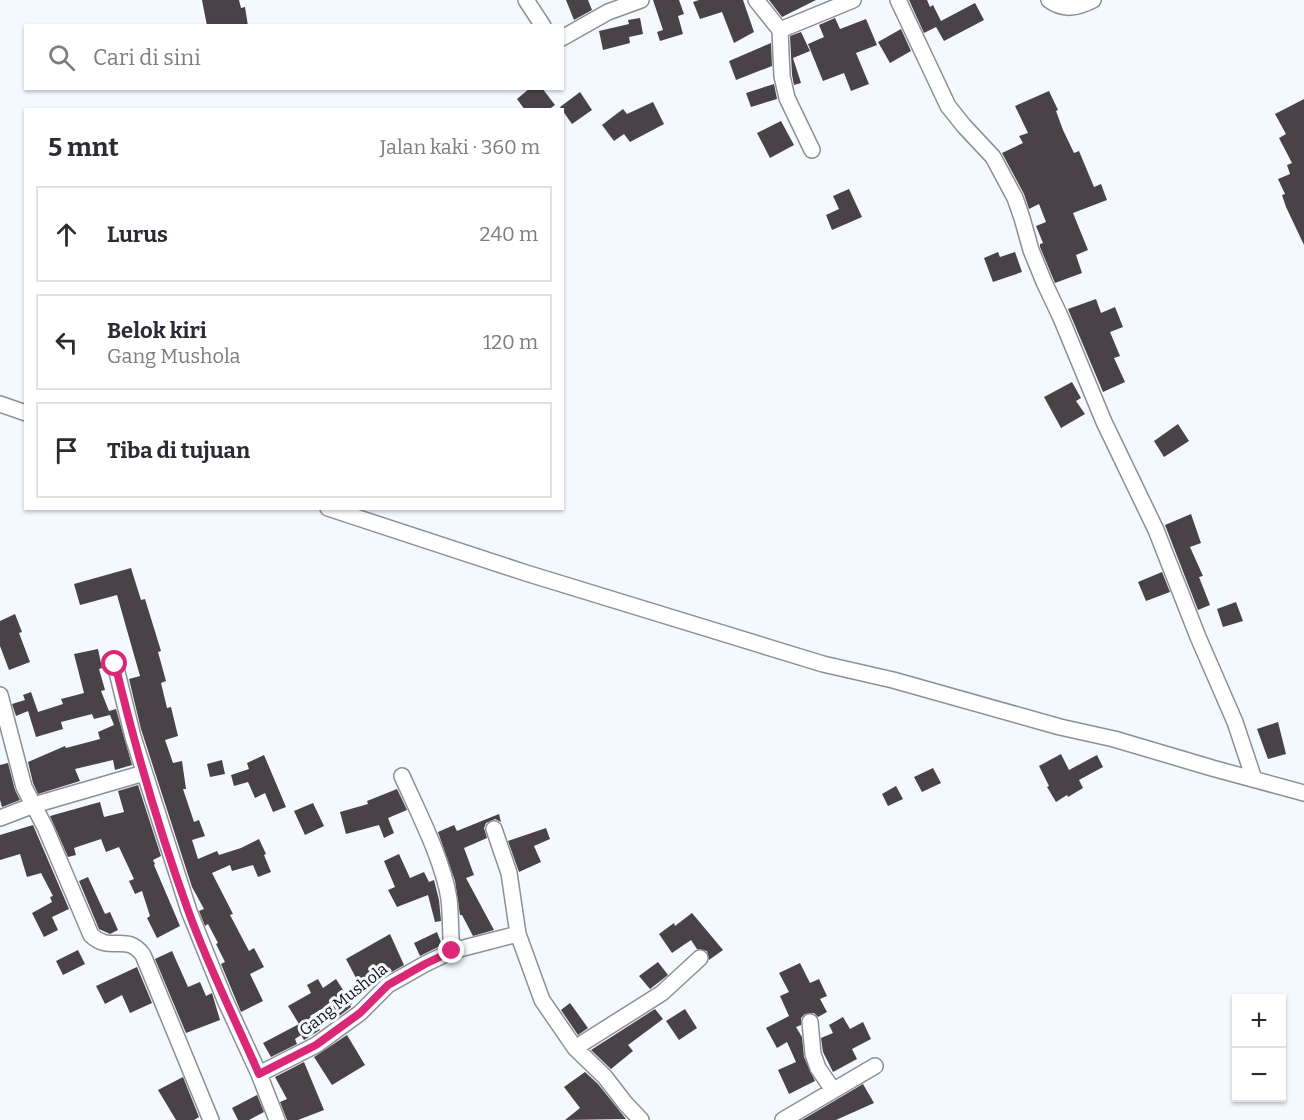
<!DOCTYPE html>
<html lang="id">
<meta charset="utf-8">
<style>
:root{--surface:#fff;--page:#f2f2f3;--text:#2b2b33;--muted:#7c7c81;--line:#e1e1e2}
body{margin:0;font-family:Bitter,serif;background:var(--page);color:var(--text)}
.controls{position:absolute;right:18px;bottom:18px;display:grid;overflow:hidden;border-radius:0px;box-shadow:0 2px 4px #0004}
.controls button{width:54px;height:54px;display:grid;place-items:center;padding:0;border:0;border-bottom:2px solid var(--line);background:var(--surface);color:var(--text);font:30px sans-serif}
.stop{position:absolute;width:18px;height:18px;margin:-14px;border:4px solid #db2777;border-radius:50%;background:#fff}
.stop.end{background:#db2777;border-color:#fff;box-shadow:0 2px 6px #0008}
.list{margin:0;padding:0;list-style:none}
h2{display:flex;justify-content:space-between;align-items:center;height:78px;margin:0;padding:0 24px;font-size:26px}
h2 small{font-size:20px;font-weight:400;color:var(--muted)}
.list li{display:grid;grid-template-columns:39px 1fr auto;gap:18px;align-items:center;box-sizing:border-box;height:96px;margin:0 12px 12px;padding:0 12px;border:2px solid var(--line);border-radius:0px}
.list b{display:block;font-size:22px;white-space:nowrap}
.list p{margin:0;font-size:20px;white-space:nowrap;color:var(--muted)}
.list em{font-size:20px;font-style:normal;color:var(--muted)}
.icon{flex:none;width:33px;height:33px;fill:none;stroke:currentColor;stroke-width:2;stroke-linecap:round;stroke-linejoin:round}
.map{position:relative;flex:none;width:1304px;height:1120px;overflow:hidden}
.search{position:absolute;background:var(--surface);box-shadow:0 2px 4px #0004;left:24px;top:24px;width:540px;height:66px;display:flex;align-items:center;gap:15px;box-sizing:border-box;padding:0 21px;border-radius:0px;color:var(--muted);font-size:22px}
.panel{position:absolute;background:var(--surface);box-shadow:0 2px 4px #0004;left:24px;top:108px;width:540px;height:402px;border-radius:0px}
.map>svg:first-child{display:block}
</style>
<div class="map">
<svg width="1304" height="1120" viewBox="0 0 1304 1120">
<rect width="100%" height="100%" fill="#f4f8ff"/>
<path fill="#494347" d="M202,0H239L241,8L245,7L248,26H207Z
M566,0H588L592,10L574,20Z
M653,0H679L684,14L678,16L683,34L660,41L657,32L663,30Z
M699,0H743L754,32L734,43L722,12L700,19L693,2Z
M769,0H816L782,17Z
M909,0H927L930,7L933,5L941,21L975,3L984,20L944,41L936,27L924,33Z
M640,18L643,34L629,37L630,43L603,50L599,31L629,24L628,20Z
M835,18L840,29L866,19L877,45L856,53L869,84L851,91L844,73L823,81L808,44L824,37L819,25Z
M901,29L911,51L890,63L878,42Z
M801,32L810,51L793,58L801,83L794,85L792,75L790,36Z
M771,43L772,66L736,80L729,61Z
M774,84L777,99L751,107L746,93Z
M530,88H542L555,105L548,110H525L517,99Z
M1049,91L1058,110L1056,111L1063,130L1074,153L1079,151L1094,187L1101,184L1107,200L1073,213L1088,250L1076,255L1082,273L1055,283L1040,247V244L1043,243L1036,226L1046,222L1039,204L1029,209L1024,194L1002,153L1023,143L1019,136L1028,133L1015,106Z
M580,92L592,110L572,124L560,107Z
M1304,99V245L1286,207L1282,195L1285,194L1278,179L1290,174L1287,165L1292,163L1279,138L1286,134L1275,114Z
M653,102L664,124L630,142L624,134L614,141L602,125L623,109L627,114Z
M781,121L794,145L770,158L757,133Z
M849,189L862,217L832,230L826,215L839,209L833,196Z
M998,252L1000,257L1015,252L1022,272L993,282L984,258Z
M1096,299L1101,313L1115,307L1123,327L1110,332L1120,356L1114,358L1125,382L1103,392L1068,309Z
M1072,382L1081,398L1076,401L1085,414L1061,428L1044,397Z
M1178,424L1189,441L1164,457L1154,441Z
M1191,514L1201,543L1190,547L1203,576L1199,577L1210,605L1198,610L1165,525Z
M131,568L141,600L145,599L161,651L158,652L166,681L161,683L167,708L171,707L178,736L165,740L173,763L182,761L186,789H183L194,822L199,820L205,836L192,840L198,859L217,851L219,855L241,848L259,839L266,854L264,855L271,872L258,877L253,865L232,871L230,865L212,873L233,914L230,915L249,951L254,948L264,967L250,974L263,1001L241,1012L221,964L225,962L216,944L218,943L208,924L205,926L199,911L204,909L192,887L141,729L129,679L140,676L117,595L80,605L74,584Z
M1162,572L1170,592L1146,601L1138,582Z
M1236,602L1243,621L1223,627L1217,609Z
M15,614L22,632L19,633L30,662L9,670L0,646V621Z
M98,649L102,668L99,669L105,690L101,691L109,711L116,709L132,765L115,770L113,760L75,769L80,781L38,794L33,783L28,762L65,746L66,748L100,739L98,732L114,725L110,715L94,719L92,714L61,722L63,729L36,737L28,711L16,716L12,704L25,700L23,695L31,692L38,712L63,704L61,699L84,693L74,654Z
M1278,722L1286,754L1268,759L1257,729Z
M1061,754L1069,770L1097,755L1103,767L1079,780L1083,788L1068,797L1067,795L1056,802L1047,787L1049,786L1039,766Z
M264,755L286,807L273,812L265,793L255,798L248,782L234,786L231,775L249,769L247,763Z
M222,760L225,774L210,777L207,764Z
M8,763L15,790L20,800L2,807L0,800V765Z
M933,768L941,783L922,792L914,777Z
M138,785L161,856L153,860L155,864L154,865L180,926L157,938L147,918L150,916L142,891L135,894L129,881L134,879L119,847L106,852L101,839L74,848L76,855L68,857L50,816L100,802L104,817L124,812L118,791Z
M896,786L903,799L888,806L882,794Z
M397,789L407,810L388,818L394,833L384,838L379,825L346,834L340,812L368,804L367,801Z
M313,803L324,826L305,835L294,811Z
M499,814L501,822L495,819L486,823L484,828L487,838L464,848L474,875L466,878L494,930L473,936L462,915H460L455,881L438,832L454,825L457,831Z
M33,825L69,909L52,917L58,930L44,937L32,913L52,902L50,897L53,896L41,873L27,877L20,854L0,860V835Z
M546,828L550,839L534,846L541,862L519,872L508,841Z
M399,854L410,878L424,872L429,882L434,880L439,900L441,921L435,922L428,895L397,907L388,890L395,887L384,861Z
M88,877L105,914L110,912L118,930L110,934L99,929L79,881Z
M692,913L723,950L709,960L707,951L697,949L691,940L672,953L659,934L674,923L675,926Z
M437,932L442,945L420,956L414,943Z
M390,934L404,965L383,977L364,993L346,959Z
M78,950L85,964L63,975L56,961Z
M172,951L188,987L200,982L206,996L212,993L220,1020L186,1033L155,959Z
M658,962L668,975L650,989L639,976Z
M800,963L810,983L819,979L827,996L820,999L827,1012L818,1017L814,1013L805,1014L801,1018V1025L796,1027L802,1037L804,1057L815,1081L789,1094L778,1070L796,1062L787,1042L777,1048L766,1028L789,1016L780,996L789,992L779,973Z
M137,967L152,1003L130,1013L122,995L105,1004L96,986Z
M318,979L323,988L336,979L352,1004L350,1005L351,1007L338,1017L330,1004L310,1016L320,1030L304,1040L301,1035L295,1039L297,1044L271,1057L263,1043L299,1024L288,1006L311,993L307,985Z
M570,1003L588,1028L578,1035L561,1010Z
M655,1009L663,1019L628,1045L633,1051L611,1069L591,1050Z
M685,1009L697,1028L679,1040L666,1021Z
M843,1017L850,1029L863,1022L871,1039L852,1049L857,1059L833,1072L823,1052L821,1038L833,1033L829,1025Z
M347,1035L365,1065L332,1085L314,1057Z
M304,1062L324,1110L298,1120H287L280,1102L287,1099L275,1077Z
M585,1072L598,1084L626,1119L565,1120L580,1108L564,1087Z
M183,1077L199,1117L194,1120H176L158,1090Z
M863,1084L874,1103L836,1120H802Z
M257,1095L264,1112L249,1120H238L232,1108Z"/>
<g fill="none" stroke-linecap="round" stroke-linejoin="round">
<g stroke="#8c9096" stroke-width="18">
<path id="street" d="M526,0L543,26
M756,0L780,30L853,0
M898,0L948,106L964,126L993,157L1015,198L1022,218L1031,250L1044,282L1061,318L1104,422L1156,530L1198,637L1235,722L1254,779
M1049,0C1064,11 1077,8 1093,0
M780,30L782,76L787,98L812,150
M562,38L608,12L641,0
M0,404L26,413
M328,508L526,573L823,664L893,680L1060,727L1114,739L1212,768L1304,793
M115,664L133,737L189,911L225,1000L259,1074L277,1120
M0,695L24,787L45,827L91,935C111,954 126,932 143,955L211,1120
M402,776C418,812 443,860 449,899C451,916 450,934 452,951
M0,818L34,805L144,773
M494,829L509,873L518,934L542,1000L575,1048L605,1077L625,1103L641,1120
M810,1022L813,1054L818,1068L833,1090
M575,1048L662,993L700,958
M259,1074L316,1045L360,1013L388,985L425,964L452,951L518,934
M783,1120L875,1066"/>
</g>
<use href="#street" stroke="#fff" stroke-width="15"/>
</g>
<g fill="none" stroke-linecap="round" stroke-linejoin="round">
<path stroke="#db2777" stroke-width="8" d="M115,664C135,747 159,830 188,910C208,966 235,1019 259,1074L316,1045L360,1013L388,985L425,964L452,951"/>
</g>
<g text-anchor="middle" stroke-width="6" stroke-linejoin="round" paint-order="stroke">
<g font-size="16" fill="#101113" stroke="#f4f8ff">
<text transform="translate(343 999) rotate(-38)" y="6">Gang Mushola</text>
</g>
</g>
</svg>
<div class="controls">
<button>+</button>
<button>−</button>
</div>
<div class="stop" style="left:115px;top:664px"></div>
<div class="stop end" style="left:452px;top:951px"></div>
<div class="search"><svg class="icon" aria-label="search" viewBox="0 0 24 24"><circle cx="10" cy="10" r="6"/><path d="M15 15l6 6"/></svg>Cari di sini</div>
<section class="panel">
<h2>5 mnt<small>Jalan kaki · 360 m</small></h2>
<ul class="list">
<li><svg class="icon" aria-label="ahead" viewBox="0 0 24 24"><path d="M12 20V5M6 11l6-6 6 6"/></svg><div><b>Lurus</b></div><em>240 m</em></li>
<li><svg class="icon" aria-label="left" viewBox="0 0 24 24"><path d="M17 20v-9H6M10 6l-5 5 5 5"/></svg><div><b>Belok kiri</b><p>Gang Mushola</p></div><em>120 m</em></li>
<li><svg class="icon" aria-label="arrive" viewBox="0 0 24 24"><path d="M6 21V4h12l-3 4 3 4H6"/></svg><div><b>Tiba di tujuan</b></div></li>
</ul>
</section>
</div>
